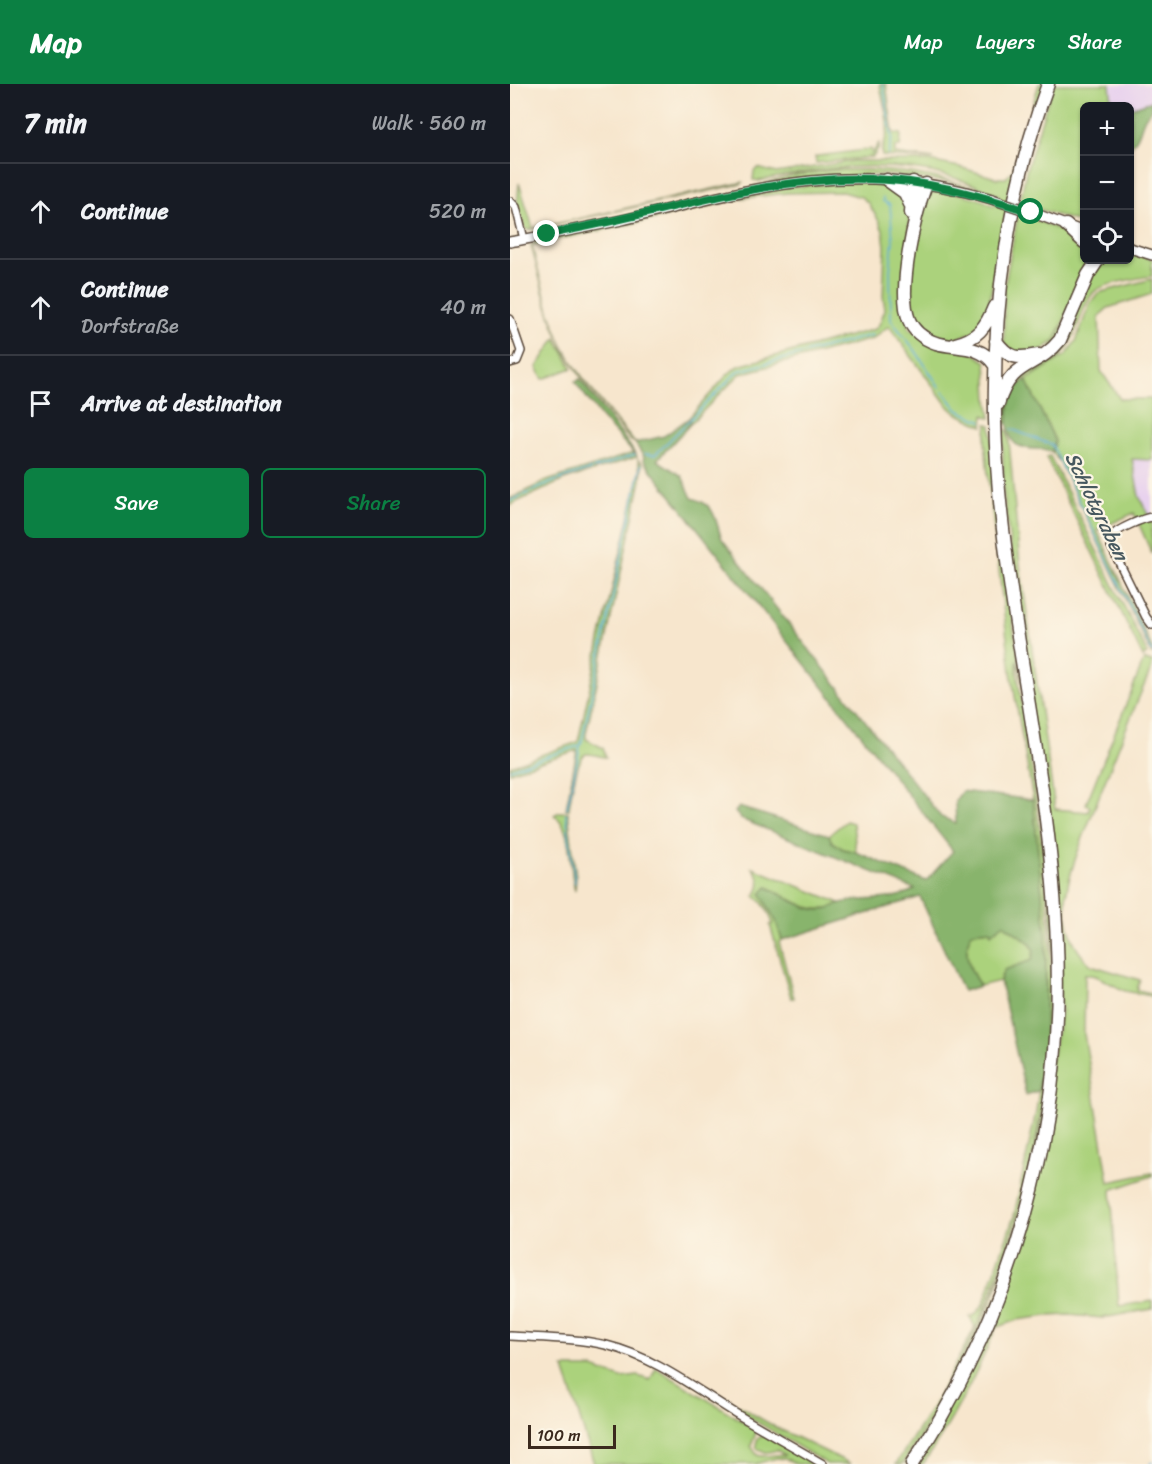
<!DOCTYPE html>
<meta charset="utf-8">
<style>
:root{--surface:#171b24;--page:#20242c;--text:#f1f3f6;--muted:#9ea1a6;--line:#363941;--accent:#0b8043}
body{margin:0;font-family:Sriracha,sans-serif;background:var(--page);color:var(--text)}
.controls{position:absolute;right:18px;top:18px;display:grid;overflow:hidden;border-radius:9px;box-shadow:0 2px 4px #0004}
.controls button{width:54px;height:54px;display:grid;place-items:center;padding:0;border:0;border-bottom:2px solid var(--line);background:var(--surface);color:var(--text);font:30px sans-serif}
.scale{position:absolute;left:18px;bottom:15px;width:88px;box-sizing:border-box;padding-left:6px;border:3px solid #3b2a1e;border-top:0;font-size:16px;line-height:21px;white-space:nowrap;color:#3b2a1e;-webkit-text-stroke:4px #fcf5e5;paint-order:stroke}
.stop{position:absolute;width:18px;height:18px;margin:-14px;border:4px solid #0b8043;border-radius:50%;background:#fff}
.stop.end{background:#0b8043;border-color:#fff;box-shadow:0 2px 6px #0008}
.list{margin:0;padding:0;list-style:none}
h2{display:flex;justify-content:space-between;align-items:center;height:78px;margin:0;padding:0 24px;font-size:26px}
h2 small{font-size:20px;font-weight:400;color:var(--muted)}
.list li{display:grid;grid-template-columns:39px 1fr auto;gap:18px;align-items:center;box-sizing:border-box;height:96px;padding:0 24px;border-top:2px solid var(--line)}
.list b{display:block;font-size:22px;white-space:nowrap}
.list p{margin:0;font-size:20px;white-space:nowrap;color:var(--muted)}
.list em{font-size:20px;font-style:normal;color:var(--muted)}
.actions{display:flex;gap:12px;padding:18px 24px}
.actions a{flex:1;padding:14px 0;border:2px solid var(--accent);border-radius:9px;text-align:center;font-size:21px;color:var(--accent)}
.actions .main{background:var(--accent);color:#fff}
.icon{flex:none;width:33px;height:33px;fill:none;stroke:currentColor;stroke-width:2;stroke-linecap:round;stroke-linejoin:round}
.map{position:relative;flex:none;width:642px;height:1380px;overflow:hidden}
header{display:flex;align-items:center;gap:36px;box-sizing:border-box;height:84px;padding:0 30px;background:var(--accent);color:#fff}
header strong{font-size:28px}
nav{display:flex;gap:33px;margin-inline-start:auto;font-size:21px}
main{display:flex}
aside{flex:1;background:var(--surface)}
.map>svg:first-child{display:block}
</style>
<header>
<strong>Map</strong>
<nav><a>Map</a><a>Layers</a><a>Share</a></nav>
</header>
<main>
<aside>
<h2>7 min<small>Walk · 560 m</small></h2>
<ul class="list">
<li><svg class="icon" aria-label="ahead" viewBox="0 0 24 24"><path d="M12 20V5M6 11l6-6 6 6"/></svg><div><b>Continue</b></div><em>520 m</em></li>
<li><svg class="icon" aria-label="ahead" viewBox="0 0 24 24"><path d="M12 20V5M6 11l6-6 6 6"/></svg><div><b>Continue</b><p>Dorfstraße</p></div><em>40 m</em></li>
<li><svg class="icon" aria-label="arrive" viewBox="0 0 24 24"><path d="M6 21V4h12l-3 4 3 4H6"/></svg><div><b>Arrive at destination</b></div></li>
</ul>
<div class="actions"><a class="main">Save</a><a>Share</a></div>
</aside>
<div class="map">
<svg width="642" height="1380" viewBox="0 0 642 1380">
<rect width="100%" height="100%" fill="#fcf5e5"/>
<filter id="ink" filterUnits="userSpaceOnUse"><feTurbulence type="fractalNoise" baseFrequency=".0167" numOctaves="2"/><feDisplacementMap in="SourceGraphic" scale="12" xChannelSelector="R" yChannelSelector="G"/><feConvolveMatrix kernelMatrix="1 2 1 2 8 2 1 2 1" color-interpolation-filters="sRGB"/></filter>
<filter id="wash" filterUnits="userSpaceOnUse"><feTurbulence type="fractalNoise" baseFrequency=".008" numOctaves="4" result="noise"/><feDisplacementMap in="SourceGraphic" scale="24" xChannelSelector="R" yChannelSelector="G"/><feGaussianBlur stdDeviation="1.35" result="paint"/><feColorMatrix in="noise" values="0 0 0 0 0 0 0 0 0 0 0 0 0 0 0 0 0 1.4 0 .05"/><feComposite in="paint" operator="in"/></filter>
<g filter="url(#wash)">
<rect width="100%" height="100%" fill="#f7e6cd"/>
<path fill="#e8d2ee" d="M600,0H642V17L620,24L602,22Z
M621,375L642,376V434L639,433L629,412Z"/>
<path fill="#abd27c" stroke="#737e4d" stroke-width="1.5" d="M370,0H376L383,49L391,50L390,63H385V70L424,75L372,72C370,64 376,57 377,49C379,34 372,15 370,0Z
M529,0H534L488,164L478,229L469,245L442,257L417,251L404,237L399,216L402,176L418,110C433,103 472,114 484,122L489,111C473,105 457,97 441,93C377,75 312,83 249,97L243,96L244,87L248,84L266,89L343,77H419L449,83L486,94H496L503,86Z
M543,0H600L602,22H574V140L522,123L519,133L548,145L574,162V176H577L571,197L545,256L531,267L509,271L494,260V205L516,87Z
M369,59V64L363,73L306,79L305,73L308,72L361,65L362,70Z
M322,86C383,84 426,89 483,111L437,98L381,91H361L256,99L287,91Z
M234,98L231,100L18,146L15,144L7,121L9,99L23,144L64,136Z
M349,98L372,101L386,105L399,123V245L463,269L476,278L478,316L481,334L474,331L473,342L446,329L437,321L379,242L362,255L230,290L182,338L178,335L218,290L228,282L365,245L370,239L375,225L373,212L375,162L373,147L369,137L358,119L351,113L333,108L278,109L233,114L145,135L22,161C29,192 38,234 53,262C72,297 100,329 125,359L120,356L72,294L54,266L39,227L21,161L27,157L278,103Z
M620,169L642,175V192C629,194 593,199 584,208C571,222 569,246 558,262C534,299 496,279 497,340L492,338L494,313L500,298L535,274L591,176H620Z
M642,195V210L598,224L589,232L591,287L610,315H642V376L622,375L629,412L639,433L642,434V470L624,429L587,446L642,564V571L550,378L542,368L545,356L516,296L556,271L566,257L580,219L588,209Z
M46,254L62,284L33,295L27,283Z
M477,340L481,341C485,397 490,452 498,508C516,628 542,749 544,871C547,1003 520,1133 466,1254C451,1289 433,1322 414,1354C408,1363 403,1374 395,1380C478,1249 530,1111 541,955C547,870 539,784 527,701C521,660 518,616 507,576V588C521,680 536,772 540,866C548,1048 491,1229 392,1380H386L423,1322L465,1243L460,1233L465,1231L473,1221L504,1132L526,1028L535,960L536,914V852L523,716L501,589L478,392L475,357Z
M493,345L497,347L499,357L510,481L545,725L578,728L580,723L576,720L634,576L642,578V583C621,631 602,679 583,728C574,751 563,777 558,801C552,828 559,863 581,881L630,896L627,906L642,909V912L615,907L586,892L575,890L574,950L599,1098L642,1089V1092L601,1106L609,1222L642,1217V1225L592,1234L560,1231L537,1232L507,1236L486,1244C466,1291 442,1338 413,1380H406L504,1180L551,926L513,556L493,407Z
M123,369L127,373L54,396L0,421V415L34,398Z
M540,372L637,569L633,573L536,373Z
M128,376L132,380L131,396L76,649V655L93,664L96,673C89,673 81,669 76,670C67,672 60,716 59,725H56L67,666L0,688V682L68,658L93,543L130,388Z
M49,728H58L66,793L65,807C59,787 63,742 44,731Z
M336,737L343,739L346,768L333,765L319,755V751Z
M243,784L330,819C307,836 279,814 258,803L251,810L266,837L272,856L269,858L284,914H281L260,841L263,840C259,828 255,820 245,812C252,801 251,794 243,784Z
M493,840L520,859L524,867L522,876L491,892L490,897L470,902C459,886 451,867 462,848L480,846L481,849Z
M54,1284H83L111,1294L128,1292L140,1296L146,1284L244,1344L246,1349L241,1362L247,1371C257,1375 265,1368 274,1372L275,1371L267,1366L255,1369L248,1366C244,1359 247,1351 256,1352L305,1380H286L279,1376L267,1374L245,1380H84Z
M171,1288L265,1343L341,1380H317L171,1292Z"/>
<path fill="#88b46c" stroke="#626f45" stroke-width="1.5" d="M642,17V25C628,38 634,50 620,63V24Z
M70,295L120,362L127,373L91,333L65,298Z
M516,296L545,357L542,368C531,363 519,367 509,362C493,355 497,323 503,310C506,304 510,300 516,296Z
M178,335L182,338L147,376L172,392L182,414C207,421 204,434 212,455L431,733L446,739L445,717L452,707L523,716L536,852L535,960L528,1007L516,1011L490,897L494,886L522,876L524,867L520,859L493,840L481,850L480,846L462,848C451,867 459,886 470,902L453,907L410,813L272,856L266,837L251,810L257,803C273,811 291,824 309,826C319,827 323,821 331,819C357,812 379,820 405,805L231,735L225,728L229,723L319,751L322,758L333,765L346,768L416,797L443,767L133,376L134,373L125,359L154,352Z"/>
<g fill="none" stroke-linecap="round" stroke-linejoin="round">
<path stroke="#5dadd7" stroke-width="1.5" d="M373,0L382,54L378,72
M373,114V117L380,121L383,156L380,187L381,236L405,266L430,304
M433,307L448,326L472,337
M501,345L542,361L642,568
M135,370L145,371L228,287L362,251
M0,417L45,397L125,371
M0,685L71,661L131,381
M57,724L70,663
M56,729L65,799
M640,1380L642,1378"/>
</g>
</g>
<g filter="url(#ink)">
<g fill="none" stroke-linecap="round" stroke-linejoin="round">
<g stroke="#574638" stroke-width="10">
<path id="minor" d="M0,117L6,123L14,155
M0,235L11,267L7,277L0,279
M642,433C634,434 607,445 602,452C600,455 601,459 601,462L636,533L642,541
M0,1252C32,1254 65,1254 96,1261C145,1273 187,1306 230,1332C257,1348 286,1364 313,1380"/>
</g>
<g stroke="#574638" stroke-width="12">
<path id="tertiary" d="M521,128L574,148
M0,158C37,151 75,144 112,136C175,122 237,103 301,97C362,91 423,97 482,115
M620,164L642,171"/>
</g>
<g stroke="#574638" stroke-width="15">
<path id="trunk" d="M377,96L395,109L400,120
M416,100C405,130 387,206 399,236C404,248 414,255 426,259C447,265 470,260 484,280
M401,129L403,98
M556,141L574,158
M486,257C499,275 507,275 529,271
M445,260C467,255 476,243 484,223
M488,320C502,274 526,286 550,256L578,191L588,176
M402,1380C503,1228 555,1042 547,860C541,707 503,559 489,407C477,269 490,131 538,0"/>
</g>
<use href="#minor" stroke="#fff" stroke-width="7"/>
<use href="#tertiary" stroke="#fff" stroke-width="9"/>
<use href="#trunk" stroke="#fff" stroke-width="12"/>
<g stroke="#574638" stroke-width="12" stroke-linecap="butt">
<path id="tertiary-bridge" d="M482,115L521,128"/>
</g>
<use href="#tertiary-bridge" stroke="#fff" stroke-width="9"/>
</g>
</g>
<g fill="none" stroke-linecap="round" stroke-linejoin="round" filter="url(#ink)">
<path stroke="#0b8043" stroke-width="8" d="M37,150C141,133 255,91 360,95C416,96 468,111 521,128"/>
</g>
<g text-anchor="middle" stroke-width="4.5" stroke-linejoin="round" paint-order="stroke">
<g font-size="20" font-style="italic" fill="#47585f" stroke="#fcf5e5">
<text transform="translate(587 422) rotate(64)" y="7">Schlotgraben</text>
</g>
</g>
</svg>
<div class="controls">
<button>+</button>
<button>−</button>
<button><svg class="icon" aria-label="locate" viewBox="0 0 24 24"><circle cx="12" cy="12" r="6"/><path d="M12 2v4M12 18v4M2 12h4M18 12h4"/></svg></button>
</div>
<div class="scale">100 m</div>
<div class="stop" style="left:521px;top:128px"></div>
<div class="stop end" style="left:37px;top:150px"></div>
</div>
</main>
